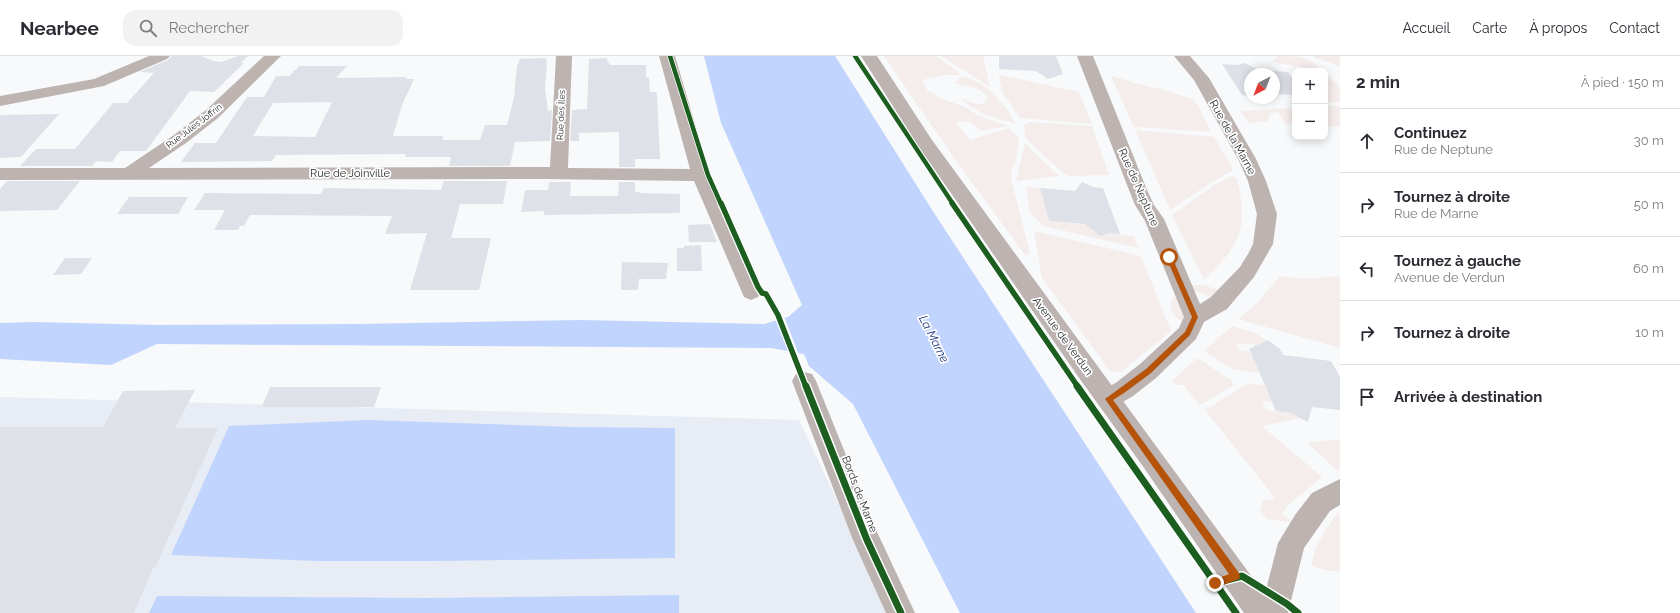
<!DOCTYPE html>
<html lang="fr">
<meta charset="utf-8">
<style>
:root{--surface:#fff;--page:#f2f2f3;--text:#2b2b33;--muted:#7c7c81;--line:#e1e1e2}
body{margin:0;font-family:Raleway,sans-serif;background:var(--page);color:var(--text)}
.controls{position:absolute;right:12px;top:12px;display:grid;overflow:hidden;border-radius:8px;box-shadow:0 2px 10px #0003}
.controls button{width:36px;height:36px;display:grid;place-items:center;padding:0;border:0;border-bottom:1px solid var(--line);background:var(--surface);color:var(--text);font:20px sans-serif}
.compass{position:absolute;left:1244px;top:12px;width:36px;height:36px;border-radius:50%;background:var(--surface);box-shadow:0 2px 10px #0003;rotate:222deg}
.stop{position:absolute;width:12px;height:12px;margin:-9px;border:3px solid #b45309;border-radius:50%;background:#fff}
.stop.end{background:#b45309;border-color:#fff;box-shadow:0 1px 4px #0008}
.list{margin:0;padding:0;list-style:none}
h2{display:flex;justify-content:space-between;align-items:center;height:52px;margin:0;padding:0 16px;font-size:17px}
h2 small{font-size:13px;font-weight:400;color:var(--muted)}
.list li{display:grid;grid-template-columns:26px 1fr auto;gap:12px;align-items:center;box-sizing:border-box;height:64px;padding:0 16px;border-top:1px solid var(--line)}
.list b{display:block;font-size:15px;white-space:nowrap}
.list p{margin:0;font-size:13px;white-space:nowrap;color:var(--muted)}
.list em{font-size:13px;font-style:normal;color:var(--muted)}
.icon{flex:none;width:22px;height:22px;fill:none;stroke:currentColor;stroke-width:2;stroke-linecap:round;stroke-linejoin:round}
.map{position:relative;flex:none;width:1340px;height:557px;overflow:hidden}
header{display:flex;align-items:center;gap:24px;box-sizing:border-box;height:56px;padding:0 20px;background:var(--surface);border-bottom:1px solid var(--line)}
header strong{font-size:19px}
nav{display:flex;gap:22px;margin-inline-start:auto;font-size:14px}
.search{width:280px;height:36px;background:var(--page);display:flex;align-items:center;gap:10px;box-sizing:border-box;padding:0 14px;border-radius:12px;color:var(--muted);font-size:15px}
main{display:flex}
aside{flex:1;background:var(--surface)}
.map>svg:first-child{display:block}
</style>
<header>
<strong>Nearbee</strong>
<div class="search"><svg class="icon" aria-label="search" viewBox="0 0 24 24"><circle cx="10" cy="10" r="6"/><path d="M15 15l6 6"/></svg>Rechercher</div>
<nav><a>Accueil</a><a>Carte</a><a>À propos</a><a>Contact</a></nav>
</header>
<main>
<div class="map">
<svg width="1340" height="557" viewBox="0 0 1340 557">
<rect width="100%" height="100%" fill="#f7f9fb"/>
<path fill="#e8ecf4" d="M0,341L799,364L890,557H0Z"/>
<path fill="#f5edec" d="M884,0H936L960,17V19H945L922,24L927,34L942,43L963,50L978,59L1008,70L982,75L969,65L956,66L970,84L1009,72L1019,82L1016,104L1011,116V123L1030,197L1025,199L954,102Z
M941,0H983L990,31Z
M1278,0C1292,0 1313,0 1320,14L1271,6Z
M1313,0H1340V10L1318,3Z
M1325,18L1340,31V46L1330,47L1325,40Z
M999,19L1079,36L1092,68L1020,62L1002,36Z
M1111,20L1133,26V27L1161,33L1192,43L1197,48L1211,76L1134,71Z
M964,21C985,24 1007,51 1016,68L983,58L964,46L963,42C970,47 985,53 988,41C983,36 978,32 971,31C965,29 961,31 955,27L959,22Z
M1325,50H1340V71L1325,70Z
M1295,52V68H1286L1278,56L1270,57L1268,65L1249,67L1240,55Z
M1030,66L1092,70L1109,119L1070,120L1064,118L1026,83L1024,69Z
M1135,74L1214,81L1232,111V115L1212,126L1170,154Z
M1025,87L1059,120L1016,125Z
M1232,120L1237,122C1249,173 1240,189 1204,224L1172,159L1216,128Z
M1026,131L1040,132L1049,165L1090,169L1091,173L1100,180L1109,177L1134,180L1138,192L1044,170L1030,157Z
M1034,175L1141,200L1171,275L1121,316L1110,315L1042,222Z
M1280,220L1301,223L1340,220V292L1238,263L1256,248Z
M1190,229H1203L1220,234L1213,242L1192,234Z
M1177,240L1184,260L1183,267C1174,260 1167,253 1173,242Z
M1232,270L1255,277L1267,285L1258,289L1236,287L1239,294L1250,296L1259,317L1232,313L1204,295Z
M1197,302L1232,325L1233,330L1200,349L1183,329H1177L1171,326Z
M1248,327L1265,330L1272,346L1262,345L1266,354L1290,357L1300,362L1262,370L1322,421L1287,450L1282,458L1291,464L1288,466L1267,463L1260,455L1263,445L1276,443L1205,354Z
M1340,383V412L1337,414L1307,387Z
M1338,457L1340,461V515C1329,516 1321,514 1312,509C1314,488 1326,474 1338,457Z"/>
<path fill="#c0d4fd" d="M704,0H835L936,160L1196,557H960L853,348L809,310L804,298L771,292L157,288L111,309L0,303V267L34,266L157,269L359,268L581,264L764,268L788,261L802,249L721,67Z
M368,364L573,371L675,372V502L436,505H317L171,499L229,370Z
M679,539V557H149L157,540L428,542Z"/>
<path fill="#f7f9fb" d="M784,260L799,299L790,297L776,262Z"/>
<path fill="#dee1e7" fill-rule="evenodd" d="M172,0H201L213,5L221,6L238,0H248L241,7H244L214,36L190,35L146,95H120L112,106L96,105L92,110H20L36,93H75L113,47H127L154,17L139,16L168,4Z
M999,0H1056L1063,18L1048,23L1036,15L999,13Z
M546,2V5H547L545,33L548,55L552,54L550,85L515,86L510,110H449L451,101H405L406,98L276,99L272,105L181,106L195,87H216L247,41H264L276,20H290L294,14H296L299,10H347L336,22L406,21V23H414L402,49L393,80H443L442,84H480L485,69H507L514,41L517,10L520,3ZM332,46L315,81L253,80L273,47Z
M606,2L610,9H646V21H649L650,36H656L657,38L660,103H635V111H619V76L579,77V85H570L572,54L587,53L589,3Z
M1245,7L1258,14L1288,16L1295,26V39L1274,38V18H1250V40L1242,39L1222,8L1237,9Z
M59,58L21,101L0,102V59Z
M7,125H80L57,154L0,155V133Z
M444,125H507L503,148H460L451,182H491L479,234H410L427,177L385,178L392,160L250,159L244,170H240L238,174H214L225,154H194L205,137L321,138L324,132L441,134Z
M549,126H571L570,140H618L619,126H635V136H640V137L680,138V157L544,159V155L521,156L525,134H548Z
M1082,126L1093,131L1103,132L1120,178L1109,177L1100,180L1085,168L1049,165L1040,132L1075,135Z
M129,141H188L178,158H117Z
M710,168L717,186H689L688,169Z
M701,189L702,215H677V192H684V190Z
M65,202H92L81,218L53,219Z
M622,206L668,207L666,223H639L638,234H621Z
M1268,284L1280,293L1283,299L1331,305L1340,321V354L1312,351L1308,366L1290,357L1276,355L1249,293Z
M270,331H381L374,351H262Z
M195,334L175,372H218L155,512H153L134,557H0V371H103L123,335Z"/>
<g fill="none" stroke-linecap="round" stroke-linejoin="round">
<path fill="#bdb3b1" fill-rule="evenodd" d="M149,0H170L167,3L104,30L0,50V40L94,23Z
M264,0H281L218,62L186,87L149,112L550,111L556,0H572L568,112L690,113L659,0H675L710,119L761,236L758,241L751,244L744,241L694,125L543,123L0,124V112H125L174,79L206,54Z
M1077,0H1093L1147,134L1154,149L1164,163L1200,248L1211,241L1240,211L1248,198L1253,188L1257,158L1248,125L1238,103L1194,24L1174,0H1190L1209,22L1256,103L1266,125L1277,158L1273,188L1254,221L1227,253L1204,266L1196,283L1156,322L1133,340L1116,350L1108,353L1100,350L1096,343L1100,336L1117,326L1140,308L1179,272L1184,261L1145,165L1135,149L1129,134Z
M804,316L812,318L816,325L878,478L915,557H886L853,484L792,325L796,318Z
M1340,423V449L1330,455L1304,492L1288,557H1260L1278,487L1295,459L1312,437Z"/>
<path fill="#bdb3b1" fill-rule="evenodd" d="M861,0H877L932,84L1271,547L1275,557H1244L1142,409L1077,319L919,91Z"/>
<g stroke="#fff" stroke-width="6">
<path id="cycleway-far2" d="M670,0L708,119L721,148
M855,0L953,148"/>
</g>
<g stroke="#fff" stroke-width="8">
<path id="cycleway-far1" d="M721,147L758,231L762,237L766,238L778,259L806,331
M952,147L1078,331"/>
</g>
<g stroke="#fff" stroke-width="10">
<path id="cycleway" d="M806,330L867,484L901,557
M1077,330L1236,557
M1215,527L1242,520L1287,548L1298,557"/>
</g>
<use href="#cycleway-far2" stroke="#1b5e20" stroke-width="4.5"/>
<use href="#cycleway-far1" stroke="#1b5e20" stroke-width="5.5"/>
<use href="#cycleway" stroke="#1b5e20" stroke-width="7"/>
</g>
<path fill="#b45309" d="M1169,199L1172,201L1198,261L1190,279L1151,317L1124,337L1113,344L1239,517L1240,520L1239,523L1215,532L1212,530L1211,527L1212,524L1229,518L1105,343L1146,313L1185,276L1192,261L1166,201Z"/>
<g text-anchor="middle" stroke-width="3.5" stroke-linejoin="round" paint-order="stroke">
<g font-size="9" fill="#2a2b2d" stroke="#fff">
<text transform="translate(561 59) rotate(-88)" y="3">Rue des Îles</text>
<text transform="translate(194 70) rotate(-37)" y="3">Rue Jules Joffrin</text>
</g>
<g font-size="11" fill="#2a2b2d" stroke="#fff">
<text transform="translate(1233 81) rotate(61)" y="4">Rue de la Marne</text>
<text x="350" y="121">Rue de Joinville</text>
<text transform="translate(1139 131) rotate(66)" y="4">Rue de Neptune</text>
<text transform="translate(1063 280) rotate(54)" y="4">Avenue de Verdun</text>
<text transform="translate(860 438) rotate(69)" y="4">Bords de Marne</text>
</g>
<g font-size="12" font-style="italic" fill="#102c7c" stroke="#fff">
<text transform="translate(934 283) rotate(63)" y="4">La Marne</text>
</g>
</g>
</svg>
<div class="controls">
<button>+</button>
<button>−</button>
</div>
<svg class="compass" viewBox="-18 -18 36 36"><path d="M0-13l5 13h-10z" fill="#e53935"/><path d="M0 13l5-13h-10z" fill="#7c7c81"/></svg>
<div class="stop" style="left:1169px;top:201px"></div>
<div class="stop end" style="left:1215px;top:527px"></div>
</div>
<aside>
<h2>2 min<small>À pied · 150 m</small></h2>
<ul class="list">
<li><svg class="icon" aria-label="ahead" viewBox="0 0 24 24"><path d="M12 20V5M6 11l6-6 6 6"/></svg><div><b>Continuez</b><p>Rue de Neptune</p></div><em>30 m</em></li>
<li><svg class="icon" aria-label="right" viewBox="0 0 24 24"><path d="M7 20v-9h11M14 6l5 5-5 5"/></svg><div><b>Tournez à droite</b><p>Rue de Marne</p></div><em>50 m</em></li>
<li><svg class="icon" aria-label="left" viewBox="0 0 24 24"><path d="M17 20v-9H6M10 6l-5 5 5 5"/></svg><div><b>Tournez à gauche</b><p>Avenue de Verdun</p></div><em>60 m</em></li>
<li><svg class="icon" aria-label="right" viewBox="0 0 24 24"><path d="M7 20v-9h11M14 6l5 5-5 5"/></svg><div><b>Tournez à droite</b></div><em>10 m</em></li>
<li><svg class="icon" aria-label="arrive" viewBox="0 0 24 24"><path d="M6 21V4h12l-3 4 3 4H6"/></svg><div><b>Arrivée à destination</b></div></li>
</ul>
</aside>
</main>
